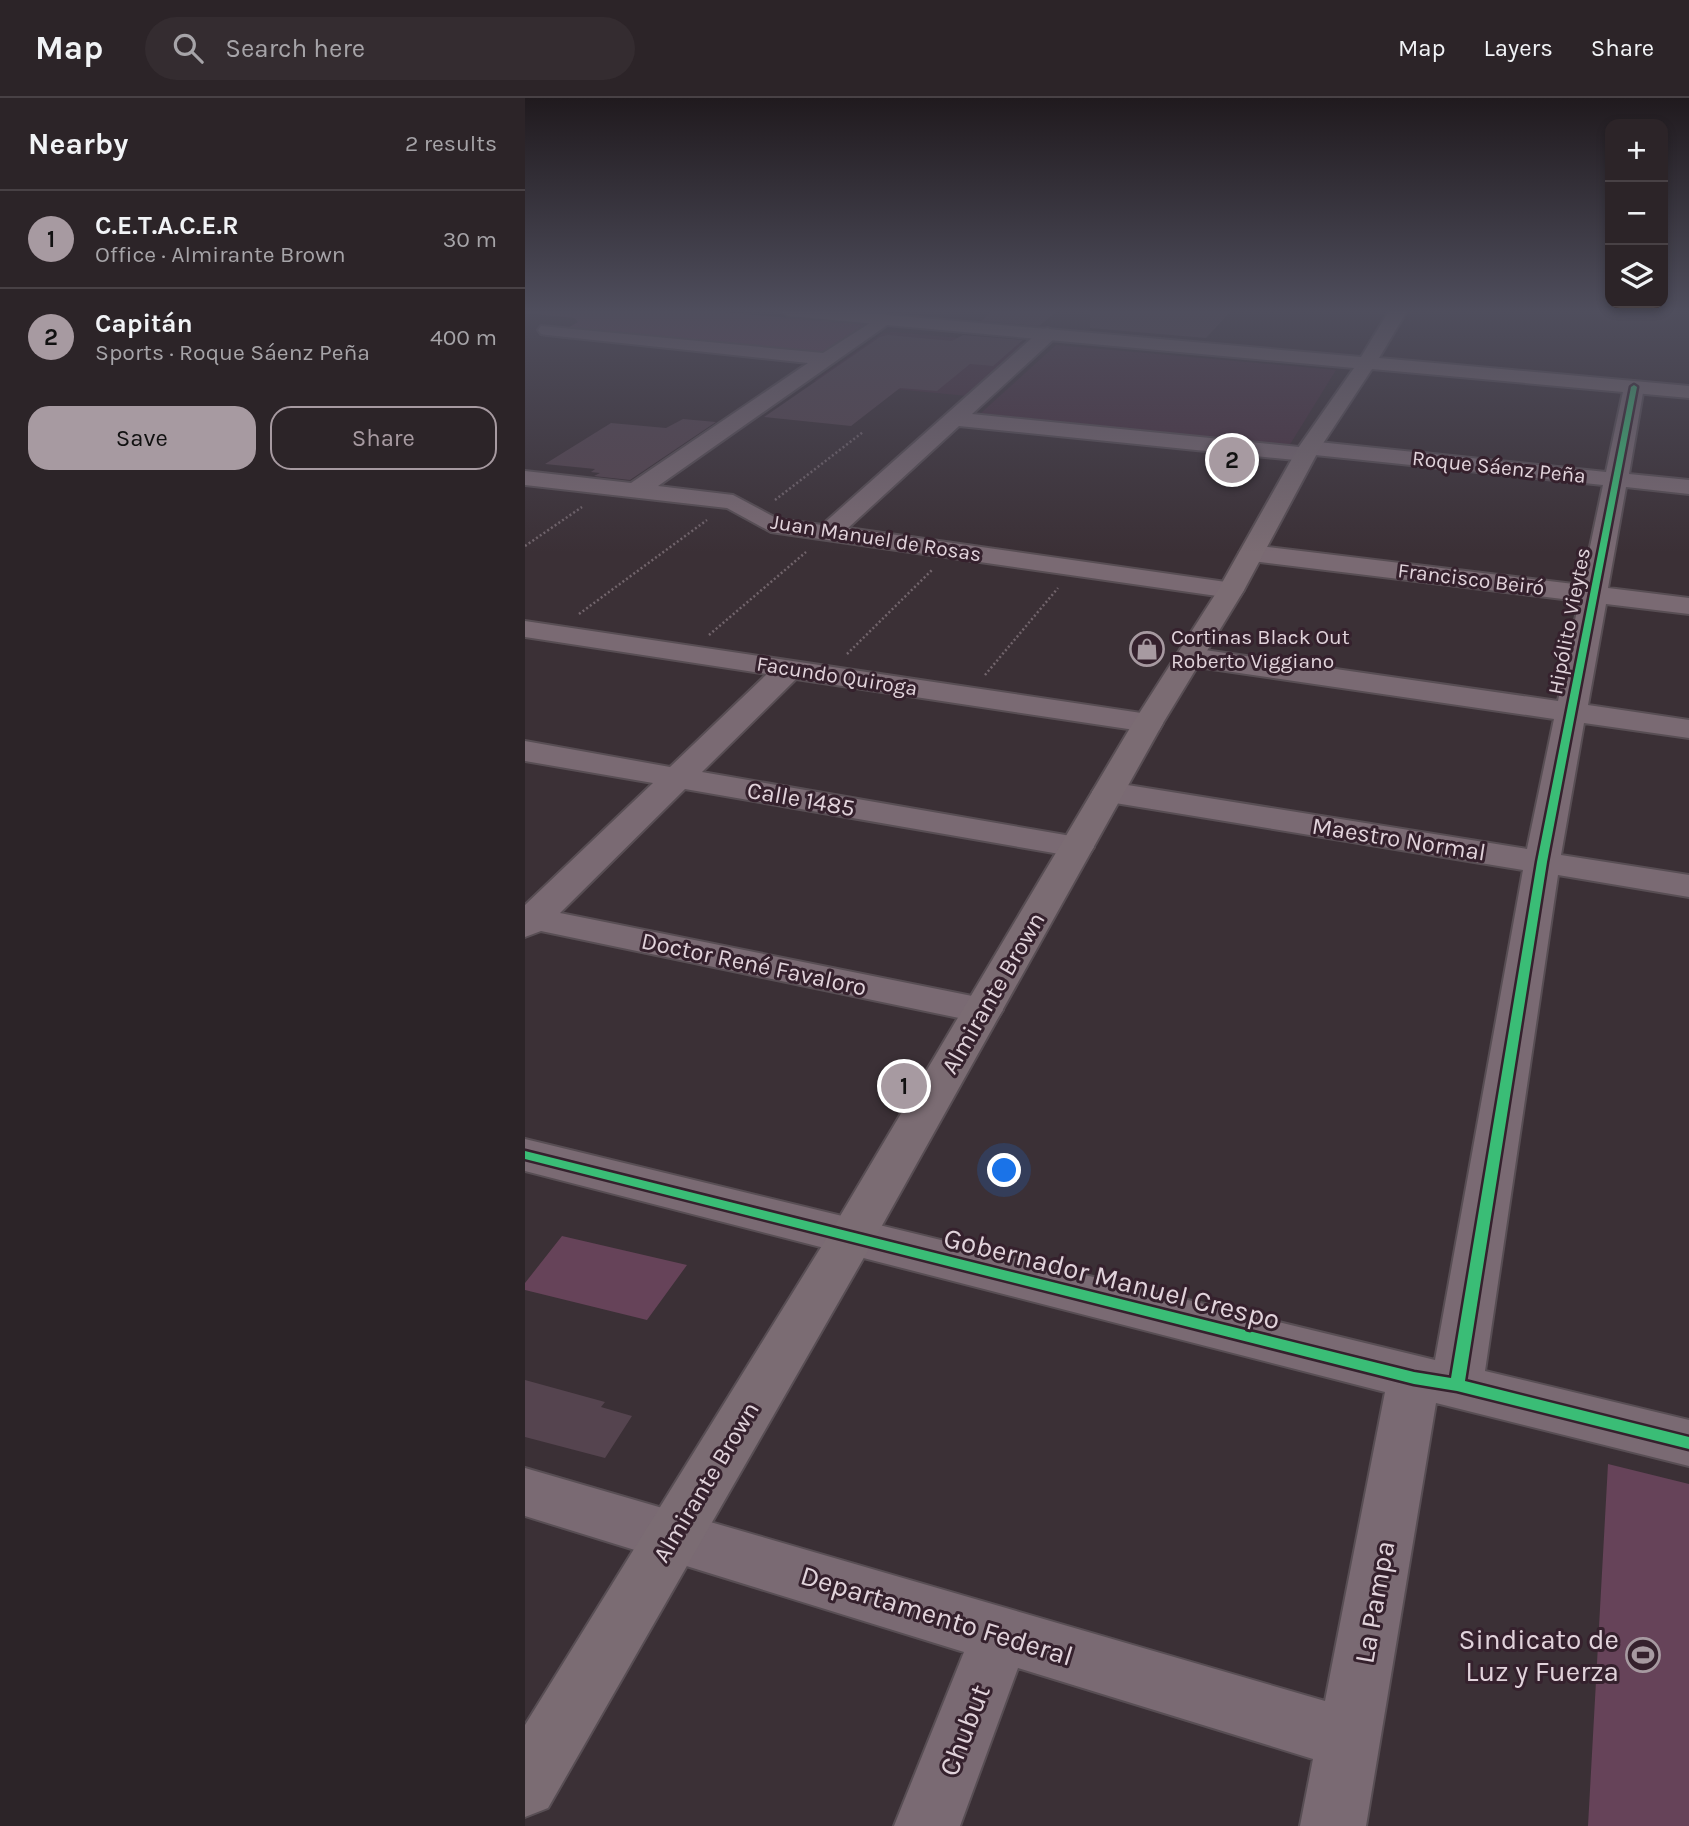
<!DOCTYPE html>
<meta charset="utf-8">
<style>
:root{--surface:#2c2428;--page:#342c30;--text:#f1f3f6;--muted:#a6a4a8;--line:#484145;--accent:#a79aa1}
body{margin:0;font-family:Karla,sans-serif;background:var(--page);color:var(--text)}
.controls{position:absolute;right:21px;top:21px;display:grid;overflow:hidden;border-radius:14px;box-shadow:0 4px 10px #0003}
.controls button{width:63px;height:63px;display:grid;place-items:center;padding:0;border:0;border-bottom:2px solid var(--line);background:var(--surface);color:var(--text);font:35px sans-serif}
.you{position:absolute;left:480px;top:1073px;width:24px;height:24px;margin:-18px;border:5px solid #fff;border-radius:50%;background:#1a73e8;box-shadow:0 0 0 10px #1a73e833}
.badge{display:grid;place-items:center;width:46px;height:46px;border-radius:50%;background:var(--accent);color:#111;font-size:23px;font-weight:700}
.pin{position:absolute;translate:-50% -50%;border:4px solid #fff;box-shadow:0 2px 7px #0006}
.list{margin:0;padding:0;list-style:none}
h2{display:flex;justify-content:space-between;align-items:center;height:91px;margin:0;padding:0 28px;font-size:30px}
h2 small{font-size:23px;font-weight:400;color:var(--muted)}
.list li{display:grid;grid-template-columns:46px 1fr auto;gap:21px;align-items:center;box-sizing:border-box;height:98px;padding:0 28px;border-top:2px solid var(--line)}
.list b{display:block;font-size:26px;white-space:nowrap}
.list p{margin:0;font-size:23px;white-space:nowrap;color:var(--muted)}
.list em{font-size:23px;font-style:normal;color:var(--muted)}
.actions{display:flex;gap:14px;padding:21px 28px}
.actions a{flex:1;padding:16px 0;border:2px solid var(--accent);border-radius:21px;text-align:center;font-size:24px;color:var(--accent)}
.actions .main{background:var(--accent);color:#111}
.icon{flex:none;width:38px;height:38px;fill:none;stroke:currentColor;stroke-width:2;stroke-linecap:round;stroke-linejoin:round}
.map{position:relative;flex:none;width:1164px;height:1728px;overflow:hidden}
header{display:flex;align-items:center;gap:42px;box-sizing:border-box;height:98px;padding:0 35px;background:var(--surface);border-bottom:2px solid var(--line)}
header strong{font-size:33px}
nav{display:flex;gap:38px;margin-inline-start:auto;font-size:24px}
.search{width:490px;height:63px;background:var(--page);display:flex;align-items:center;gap:18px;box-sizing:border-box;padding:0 24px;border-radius:38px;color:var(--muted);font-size:26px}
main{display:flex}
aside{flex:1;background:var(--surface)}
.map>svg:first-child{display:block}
</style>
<header>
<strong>Map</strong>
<div class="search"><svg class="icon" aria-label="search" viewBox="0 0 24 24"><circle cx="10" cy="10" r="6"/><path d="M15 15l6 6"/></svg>Search here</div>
<nav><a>Map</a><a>Layers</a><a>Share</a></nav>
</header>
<main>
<aside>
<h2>Nearby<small>2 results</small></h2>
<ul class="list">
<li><span class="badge">1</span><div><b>C.E.T.A.C.E.R</b><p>Office · Almirante Brown</p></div><em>30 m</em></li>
<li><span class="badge">2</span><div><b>Capitán</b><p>Sports · Roque Sáenz Peña</p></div><em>400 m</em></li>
</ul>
<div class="actions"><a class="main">Save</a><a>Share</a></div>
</aside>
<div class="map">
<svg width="1164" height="1728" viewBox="0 0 1164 1728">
<rect width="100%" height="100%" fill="#3b3036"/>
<path fill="#493140" d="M369,234L502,246L442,298L289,283L358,235Z
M531,247L811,272L764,348L456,315Z"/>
<path fill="#664359" d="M0,213H181L341,226L296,256L43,230L53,224L50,220L0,215Z
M37,1138L162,1167L122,1222L0,1192V1185Z
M1083,1366L1164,1386V1728H1063Z"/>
<path fill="#55444f" d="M468,213H532L514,228L456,223Z
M565,213H706L681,240L565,230Z
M363,237L427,243L438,237L498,242L468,268L445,266L412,293L375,290L326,328L239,319L355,239Z
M158,321L191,324L105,382L69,378L75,375L66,374L70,371L20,366L86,325L141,330Z
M0,1282L80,1304L76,1309L107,1318L80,1360L0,1339Z"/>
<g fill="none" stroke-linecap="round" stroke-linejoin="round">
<g stroke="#584e54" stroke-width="4">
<path id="minor" d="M359,216L368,221L365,225L133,388L208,397L253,421L297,427L516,232L523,230L532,236L530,240L447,316L774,349L784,343L1081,374L1099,289L1109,283L1119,289L1104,376L1164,382V396L1101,389L1083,490L1164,500V516L1081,506L1063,607L1164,622V640L1059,625L1036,757L1164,777V799L1033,777L960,1273L1164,1322V1368L911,1305L841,1728H775L788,1661L493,1570L435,1728H369L439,1554L0,1418V1370L800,1603L860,1294L0,1073V1041L910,1262L998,772L584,704L572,701L567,694L572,687L584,684L1002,751L1029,621L666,568L656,565L652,559L656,553L666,550L1033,603L1054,503L727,463L718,460L714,455L718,450L727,447L1057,487L1078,387L790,357L780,363L434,328L323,430L715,486L719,492L715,498L706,500L246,434L202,410L0,387V373L106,385L283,265L22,237L16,236L13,232L16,228L298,255Z
M0,523L623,616L634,618L638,625L634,632L623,634L271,581L177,674L552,739L564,742L569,749L564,756L552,759L160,691L35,815L472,903L478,912L472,921L458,925L16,833L0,839V807L128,685L0,663V643L145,669L242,576L0,539Z"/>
</g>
<g stroke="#584e54" stroke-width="4">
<path id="major" d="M255,213H318L836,259L864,213H882L854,260L1164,288V300L847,271L795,350L719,492L638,625L345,1149L23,1710L0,1719V1627L311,1125L608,625L693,492L773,350L829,270L264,218Z"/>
</g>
<path stroke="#72656c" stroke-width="2.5" stroke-dasharray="2 2.5" stroke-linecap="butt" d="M250,402L338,334
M0,448L57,409
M54,516L182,422
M184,537L281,454
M322,556L408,471
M460,577L533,490"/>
<use href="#minor" fill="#7a6a73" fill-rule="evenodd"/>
<use href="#major" fill="#7b6c73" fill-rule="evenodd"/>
<g stroke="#35212d" stroke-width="5">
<path id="cycleway" d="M1109,287L1112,289L1022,764L940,1283L1164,1339V1351L932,1293L889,1286L0,1061V1053L889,1274L926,1280L1012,764L1106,289Z"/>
</g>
<use href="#cycleway" fill="#3abd76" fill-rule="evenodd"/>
</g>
<linearGradient id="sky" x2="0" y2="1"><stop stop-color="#201a1e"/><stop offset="0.47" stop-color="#4f4e5d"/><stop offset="1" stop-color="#4f4e5d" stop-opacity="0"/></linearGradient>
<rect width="1164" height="454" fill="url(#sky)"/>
<defs>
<g id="shop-ring" transform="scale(1.75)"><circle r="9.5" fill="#35212d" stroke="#a79aa1" stroke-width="1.5"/><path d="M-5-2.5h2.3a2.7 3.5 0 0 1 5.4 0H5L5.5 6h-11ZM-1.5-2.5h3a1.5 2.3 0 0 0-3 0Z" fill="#a79aa1"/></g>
<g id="stadium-ring" transform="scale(1.75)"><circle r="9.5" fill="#35212d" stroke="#a79aa1" stroke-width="1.5"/><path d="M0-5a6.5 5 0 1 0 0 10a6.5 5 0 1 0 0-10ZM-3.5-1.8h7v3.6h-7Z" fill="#a79aa1"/></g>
</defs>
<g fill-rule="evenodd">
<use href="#shop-ring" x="622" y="551"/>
<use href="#stadium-ring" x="1118" y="1557"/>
</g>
<g text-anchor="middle" stroke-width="6" stroke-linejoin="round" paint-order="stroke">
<g font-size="21" fill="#e1d3db" stroke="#35212d">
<text transform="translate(974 369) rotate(6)" y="7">Roque Sáenz Peña</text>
<text transform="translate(351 440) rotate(9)" y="7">Juan Manuel de Rosas</text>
<text transform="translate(946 481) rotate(7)" y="7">Francisco Beiró</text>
<text transform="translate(1044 523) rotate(-79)" y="7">Hipólito Vieytes</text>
<text transform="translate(312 578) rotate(9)" y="7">Facundo Quiroga</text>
</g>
<g font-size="21" fill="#e1d3db" stroke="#35212d" text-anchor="start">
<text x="646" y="546">Cortinas Black Out<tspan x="646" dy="24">Roberto Viggiano</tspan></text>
</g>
<g font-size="24" fill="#e1d3db" stroke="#35212d">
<text transform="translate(276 701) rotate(10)" y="8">Calle 1485</text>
<text transform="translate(874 741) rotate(9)" y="8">Maestro Normal</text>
<text transform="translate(229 866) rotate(12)" y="8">Doctor René Favaloro</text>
<text transform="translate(468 895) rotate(-60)" y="8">Almirante Brown</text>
<text transform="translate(181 1384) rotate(-59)" y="8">Almirante Brown</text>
</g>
<g font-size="28" fill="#e1d3db" stroke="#35212d">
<text transform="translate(587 1180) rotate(14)" y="10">Gobernador Manuel Crespo</text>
<text transform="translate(849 1504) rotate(-80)" y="10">La Pampa</text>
<text transform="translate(412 1517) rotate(17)" y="10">Departamento Federal</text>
<text transform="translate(439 1632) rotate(-69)" y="10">Chubut</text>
</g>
<g font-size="28" fill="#e1d3db" stroke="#35212d" text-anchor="end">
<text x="1094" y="1551">Sindicato de<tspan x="1094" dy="32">Luz y Fuerza</tspan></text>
</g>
</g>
</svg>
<div class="controls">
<button>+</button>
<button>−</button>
<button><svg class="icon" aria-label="layers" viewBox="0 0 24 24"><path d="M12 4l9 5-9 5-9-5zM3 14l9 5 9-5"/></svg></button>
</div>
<div class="you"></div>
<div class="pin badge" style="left:379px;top:988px">1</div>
<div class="pin badge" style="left:707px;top:362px">2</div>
</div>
</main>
